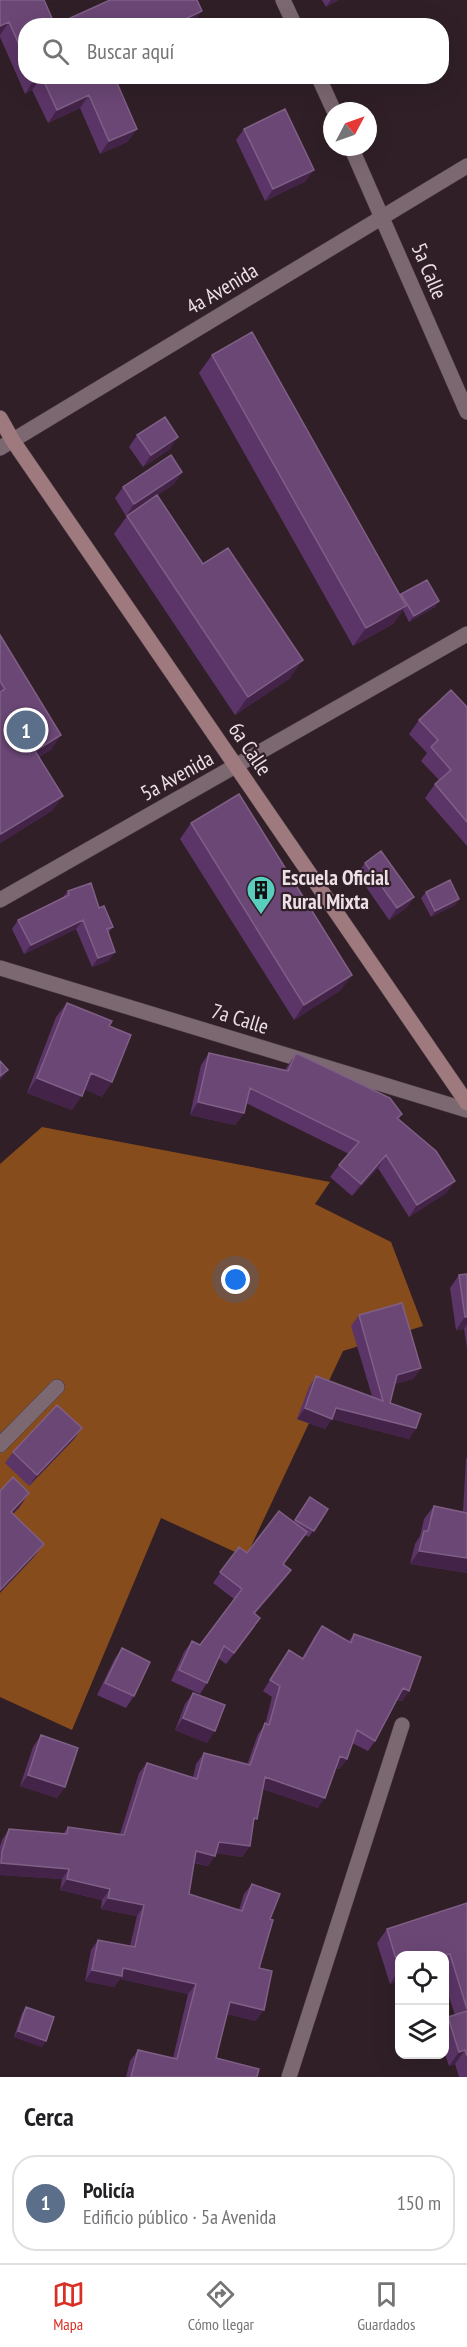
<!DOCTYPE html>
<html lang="es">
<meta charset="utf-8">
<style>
:root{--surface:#fff;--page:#f2f2f2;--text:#202124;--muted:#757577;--line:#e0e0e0;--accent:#d93025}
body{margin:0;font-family:"PT Sans Narrow",sans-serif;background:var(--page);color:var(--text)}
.controls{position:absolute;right:18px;bottom:18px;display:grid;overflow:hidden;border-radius:12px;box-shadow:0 6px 24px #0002}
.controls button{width:54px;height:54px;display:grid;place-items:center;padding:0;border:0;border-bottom:2px solid var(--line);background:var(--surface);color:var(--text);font:30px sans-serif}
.compass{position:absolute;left:323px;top:102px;width:54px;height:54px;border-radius:50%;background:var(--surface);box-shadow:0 6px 24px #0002;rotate:49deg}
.you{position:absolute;left:236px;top:1280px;width:21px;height:21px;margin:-15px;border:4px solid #fff;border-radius:50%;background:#1a73e8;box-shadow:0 0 0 9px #1a73e833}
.badge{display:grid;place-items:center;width:39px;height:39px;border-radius:50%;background:var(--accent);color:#fff;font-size:20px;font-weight:700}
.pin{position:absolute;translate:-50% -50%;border:3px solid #fff;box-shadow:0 2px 6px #0006}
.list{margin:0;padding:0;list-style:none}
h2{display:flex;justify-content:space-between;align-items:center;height:78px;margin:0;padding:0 24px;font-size:26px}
h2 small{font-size:20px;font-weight:400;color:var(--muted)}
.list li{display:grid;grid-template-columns:39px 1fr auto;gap:18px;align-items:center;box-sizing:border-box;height:96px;margin:0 12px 12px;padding:0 12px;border:2px solid var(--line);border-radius:24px}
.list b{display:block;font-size:22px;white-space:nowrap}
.list p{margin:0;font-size:20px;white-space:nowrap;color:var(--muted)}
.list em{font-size:20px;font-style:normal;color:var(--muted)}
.icon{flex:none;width:33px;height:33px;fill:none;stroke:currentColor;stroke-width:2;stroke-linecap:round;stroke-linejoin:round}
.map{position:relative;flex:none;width:467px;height:2077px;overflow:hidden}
.search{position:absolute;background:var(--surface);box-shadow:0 6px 24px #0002;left:18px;right:18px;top:18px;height:66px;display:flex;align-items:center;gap:15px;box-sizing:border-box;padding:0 21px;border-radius:24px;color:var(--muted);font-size:22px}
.sheet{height:186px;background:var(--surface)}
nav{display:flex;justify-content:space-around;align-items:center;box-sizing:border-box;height:84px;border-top:2px solid var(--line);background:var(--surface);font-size:16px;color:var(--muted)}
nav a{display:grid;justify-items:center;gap:3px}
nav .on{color:var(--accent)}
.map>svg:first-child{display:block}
</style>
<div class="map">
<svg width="467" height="2077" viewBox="0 0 467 2077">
<rect width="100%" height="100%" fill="#301f27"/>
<path fill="#874c1c" d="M42,1127L330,1182L315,1204L391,1242L423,1326L343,1351L246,1557L161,1518L72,1730L0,1697V1164Z"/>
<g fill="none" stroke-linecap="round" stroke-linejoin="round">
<g stroke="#4a3c43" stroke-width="16">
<path id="street" d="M283,0L295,26
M318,76L334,111
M351,147L467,412
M0,448L467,166
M0,900L467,634
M0,968L467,1110
M0,1445L57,1387
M289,2077L402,1725"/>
</g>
<g stroke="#4a3c43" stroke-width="16">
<path id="secondary" d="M0,418L13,441L467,1103"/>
</g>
<use href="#street" stroke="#7c6871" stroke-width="15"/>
<use href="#secondary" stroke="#9e797e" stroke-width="15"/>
</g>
<path fill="#5b3567" d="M0,0L55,25H193L26,26V76H114L137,129L127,142L100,154L80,108L48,123L32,90L25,94L0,37Z
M322,0H339L326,7Z
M244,129L306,181L265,201L236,140Z
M212,355L400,596L401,594L439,601L435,607L409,622L403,610L393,624L353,646L199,373Z
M137,435L170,449L143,467L129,447Z
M182,472L174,484L126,516L115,498L123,487Z
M127,516L203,564L290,678L235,715L114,534Z
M0,635L52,749L39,757L53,810L0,843Z
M467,707V846L425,798L435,784L439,780L421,761L427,753L409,734L419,720Z
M191,823L341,990L294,1020L180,839Z
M365,863L414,897L406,908L389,920L357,874Z
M68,891L99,908L113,927L108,933L115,952L108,961L92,967L76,929L24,954L12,929L18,920L63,897Z
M426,892L459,899L455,905L431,917L421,898Z
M67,1003L109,1026L102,1097L85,1089L72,1110L27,1093L56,1017Z
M209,1053L285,1070L296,1053L402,1114L399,1119L455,1181L446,1193L409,1217L378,1168L352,1196L330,1177L339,1165L349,1154L246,1103L244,1113L235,1125L190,1115L201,1065Z
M467,1274V1348L464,1329L456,1330L450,1288L459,1275Z
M359,1315L421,1368L413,1379L394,1384L390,1403L416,1428L409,1439L332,1419L325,1429L297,1419L309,1387L316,1376L372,1396L351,1326Z
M82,1428L74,1439L29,1486L5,1463L13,1452Z
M467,1457V1573L410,1564L415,1544L420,1536L424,1519L434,1506L463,1512L466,1459Z
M310,1497L328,1509L309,1537L305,1535L284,1564L291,1570L283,1581L255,1614L253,1629L226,1664L218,1658L207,1683L200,1694L171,1681L184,1652L192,1641L200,1645L234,1599L213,1583L239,1547L247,1553L294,1522Z
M322,1626L348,1642L354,1634L409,1691L402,1701L397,1700L375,1741L368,1751L352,1743L347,1759L339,1769L336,1768L318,1808L263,1789L253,1824L250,1846L242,1857L216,1853L208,1866L194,1863L189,1894L239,1910L244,1894L252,1884L270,1919L259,1968L256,2021L227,2014L216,2058L257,2077H126L130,2061L138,2050L173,2058L188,1994L120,1979L114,1987L85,1981L91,1950L98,1940L130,1946L137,1916L101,1909L102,1900L60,1890L62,1879L0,1875V1846L2,1840L9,1829L63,1834L68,1827L120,1834L139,1773L147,1763L193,1777L196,1764L204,1753L247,1765L258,1734L265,1725L272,1697L263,1691L289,1650L302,1658L314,1637Z
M122,1648L134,1696L126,1708L97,1695L114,1660Z
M193,1693L207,1743L175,1730L185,1704Z
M41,1735L65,1787L57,1798L20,1786L33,1747Z
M467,1903V2077H459L455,2064L449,2066L444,2051V2022L448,2017L455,2015L444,1982V1956H399V1981L390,1984L377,1943L387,1929Z
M26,2007L42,2047L14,2037L22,2013Z"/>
<path fill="#432448" d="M331,0H339L326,7Z
M202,11L191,26H171Z
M9,22L0,35V26Z
M42,77L32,90L25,94L34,80Z
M89,95L80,108L48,123L57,110Z
M137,129L127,142L100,154L109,141Z
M314,170L306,181L265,201L273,189Z
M178,437L170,449L143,467L151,455Z
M182,472L174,484L126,516L134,504Z
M439,601L435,607L409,622L414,616Z
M406,606L393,624L353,646L366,628Z
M303,660L290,678L235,715L248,697Z
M61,735L52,749L26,765L35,751Z
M63,796L53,810L0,843V836L1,834Z
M414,897L406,908L389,920L397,908Z
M459,899L455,905L431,917L435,911Z
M83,920L76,929L24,954L31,945Z
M115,952L108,961L92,967L98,958Z
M352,975L341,990L294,1020L304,1005Z
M8,1070L0,1081V1076Z
M91,1073L112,1082L102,1097L81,1088Z
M37,1078L82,1096L72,1110L27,1093Z
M198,1102L244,1113L235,1125L190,1115Z
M386,1155L378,1168L352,1196L361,1184Z
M455,1181L446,1193L409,1217L417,1205Z
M465,1317H467V1324L464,1329L456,1330Z
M421,1368L413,1379L389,1385L397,1375Z
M305,1408H336L416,1428L409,1439L332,1419L325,1429L297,1419Z
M82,1428L74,1439L29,1486L37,1475Z
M29,1493L19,1508L0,1527L11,1512Z
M44,1544L33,1558L0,1593V1590Z
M419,1551L467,1558V1573L410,1564Z
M291,1570L283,1581L246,1624L254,1613Z
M403,1688L409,1691L402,1701L396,1699Z
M183,1718L215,1731L207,1743L175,1730Z
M340,1756L347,1759L339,1769L332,1767Z
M28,1775L65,1787L57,1798L20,1786Z
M265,1777L325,1798L318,1808L258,1787Z
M219,1842L250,1846L242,1857L211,1853Z
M196,1851L215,1856L208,1866L189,1861Z
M1,1863L69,1869L62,1879L0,1875V1865Z
M67,1879L110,1889L102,1900L60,1890Z
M108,1898L144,1905L137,1916L101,1909Z
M450,1954L444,1962V1956Z
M123,1968L196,1984L188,1994L120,1979L114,1987L85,1981L92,1970Z
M399,1970V1981L390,1984Z
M230,2002L264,2010L256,2021L223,2013Z
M18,2031L46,2041L42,2047L14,2037Z
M465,2050L455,2064L449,2066L459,2052Z"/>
<path fill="#6b4775" stroke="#7f5f86" stroke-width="1.5" d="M0,0H44L55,25L110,0H197L202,11L171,26H26V60L9,22L0,26Z
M32,76H114L137,129L109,141L89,95L57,110L42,77L34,80Z
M285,109L314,170L273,189L244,129Z
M252,332L406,606L366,628L212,355Z
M165,417L178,437L151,455L137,435Z
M171,455L182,472L134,504L123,487Z
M157,495L203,564L228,548L303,660L248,697L127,516Z
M427,580L439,601L414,616L401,594Z
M0,635L61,735L35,751L63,796L1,834L0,832V692L5,689L0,681Z
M451,690L467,707V822L435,784L451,770L431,747L438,740L419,720Z
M239,794L352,975L304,1005L191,823Z
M381,851L414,897L397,908L365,863Z
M450,880L459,899L435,911L426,892Z
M91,883L99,908L104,906L113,927L107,929L115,952L98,958L83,920L31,945L18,920L69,895L68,891Z
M67,1003L112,1021L109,1026L131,1035L112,1082L91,1073L82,1096L37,1078Z
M209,1053L288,1071L296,1053L390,1098L402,1114L397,1118L436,1151L455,1181L417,1205L386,1155L361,1184L339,1165L359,1142L250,1088L244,1113L198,1102Z
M0,1061L8,1070L0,1076Z
M467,1274V1317H465L459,1275Z
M402,1303L421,1368L397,1375L390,1403L421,1414L416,1428L336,1408L332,1419L305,1408L316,1376L383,1401L359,1315Z
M57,1405L82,1428L37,1475L13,1452Z
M13,1477L29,1493L11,1512L44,1544L0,1590V1491Z
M310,1497L328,1509L314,1531L295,1520Z
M434,1506L467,1513V1558L419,1551L424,1531H428Z
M279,1511L307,1532L283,1564L291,1570L254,1613L260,1618L234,1653L224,1646L207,1683L179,1670L192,1641L200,1645L242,1589L220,1572L239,1547L247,1553Z
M322,1626L351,1643L354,1634L421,1657L409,1691L403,1688L375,1741L357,1730L347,1759L340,1756L325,1798L265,1777L257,1819L254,1818L250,1846L219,1842L215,1856L196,1851L189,1894L242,1911L252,1884L280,1894L270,1919L273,1920L259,1968L272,1971L264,2010L230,2002L216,2058L259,2069L257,2077H131L138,2050L177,2059L196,1984L123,1968L122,1976L92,1970L98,1940L135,1947L144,1905L108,1898L110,1889L67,1879L69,1869L1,1863L2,1852L9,1829L67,1834L68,1827L124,1835L147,1763L197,1779L204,1753L250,1765L265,1723L269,1725L280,1686L270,1680L289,1650L303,1659Z
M122,1648L150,1662L134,1696L105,1683Z
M193,1693L225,1705L215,1731L183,1718Z
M41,1735L78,1748L65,1787L28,1775Z
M467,1903V2009L450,1954L444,1956H399V1969L387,1929Z
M26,2007L54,2017L46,2041L18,2031Z
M467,2011V2056L465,2050L459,2052L448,2017Z"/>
<defs>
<g id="building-pin" transform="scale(1.5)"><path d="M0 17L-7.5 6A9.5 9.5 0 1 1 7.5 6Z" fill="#59cebf" stroke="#301f27"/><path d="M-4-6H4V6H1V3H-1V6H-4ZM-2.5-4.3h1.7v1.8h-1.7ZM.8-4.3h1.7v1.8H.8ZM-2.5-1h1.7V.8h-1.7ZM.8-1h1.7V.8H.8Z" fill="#111"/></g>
</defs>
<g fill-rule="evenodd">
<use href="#building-pin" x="261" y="890"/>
</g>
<g text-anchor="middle" stroke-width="4.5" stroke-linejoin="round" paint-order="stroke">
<g font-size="21" fill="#ece0e5" stroke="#301f27">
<text transform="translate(429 271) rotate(67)" y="7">5a Calle</text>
<text transform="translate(222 289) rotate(-31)" y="7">4a Avenida</text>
<text transform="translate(250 749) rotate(56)" y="7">6a Calle</text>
<text transform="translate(177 776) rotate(-29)" y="7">5a Avenida</text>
<text transform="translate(240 1019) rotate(17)" y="7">7a Calle</text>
</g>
<g font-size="21" font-weight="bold" fill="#ece0e5" stroke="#301f27" text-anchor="start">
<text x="282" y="885">Escuela Oficial<tspan x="282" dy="24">Rural Mixta</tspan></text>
</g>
</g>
</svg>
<div class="controls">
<button><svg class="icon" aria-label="locate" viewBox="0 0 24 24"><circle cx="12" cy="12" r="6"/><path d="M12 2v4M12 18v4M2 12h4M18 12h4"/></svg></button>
<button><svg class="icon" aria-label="layers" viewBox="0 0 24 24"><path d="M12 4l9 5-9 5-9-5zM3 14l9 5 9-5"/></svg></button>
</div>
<svg class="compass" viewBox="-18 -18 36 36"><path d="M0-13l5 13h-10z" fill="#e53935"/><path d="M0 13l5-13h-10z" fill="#757577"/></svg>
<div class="you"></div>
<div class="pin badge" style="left:26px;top:730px;background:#5c6f8a">1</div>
<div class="search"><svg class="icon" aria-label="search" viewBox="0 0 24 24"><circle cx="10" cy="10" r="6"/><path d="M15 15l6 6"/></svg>Buscar aquí</div>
</div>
<section class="sheet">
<h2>Cerca<small></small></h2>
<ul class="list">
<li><span class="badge" style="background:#5c6f8a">1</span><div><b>Policía</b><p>Edificio público · 5a Avenida</p></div><em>150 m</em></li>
</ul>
</section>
<nav>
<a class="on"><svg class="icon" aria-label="map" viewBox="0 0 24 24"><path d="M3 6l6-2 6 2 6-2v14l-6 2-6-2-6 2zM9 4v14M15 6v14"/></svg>Mapa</a>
<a><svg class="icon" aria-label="directions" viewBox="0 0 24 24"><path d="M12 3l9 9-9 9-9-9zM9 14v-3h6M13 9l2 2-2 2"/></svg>Cómo llegar</a>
<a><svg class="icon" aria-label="saved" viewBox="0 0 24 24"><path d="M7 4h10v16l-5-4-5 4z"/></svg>Guardados</a>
</nav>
